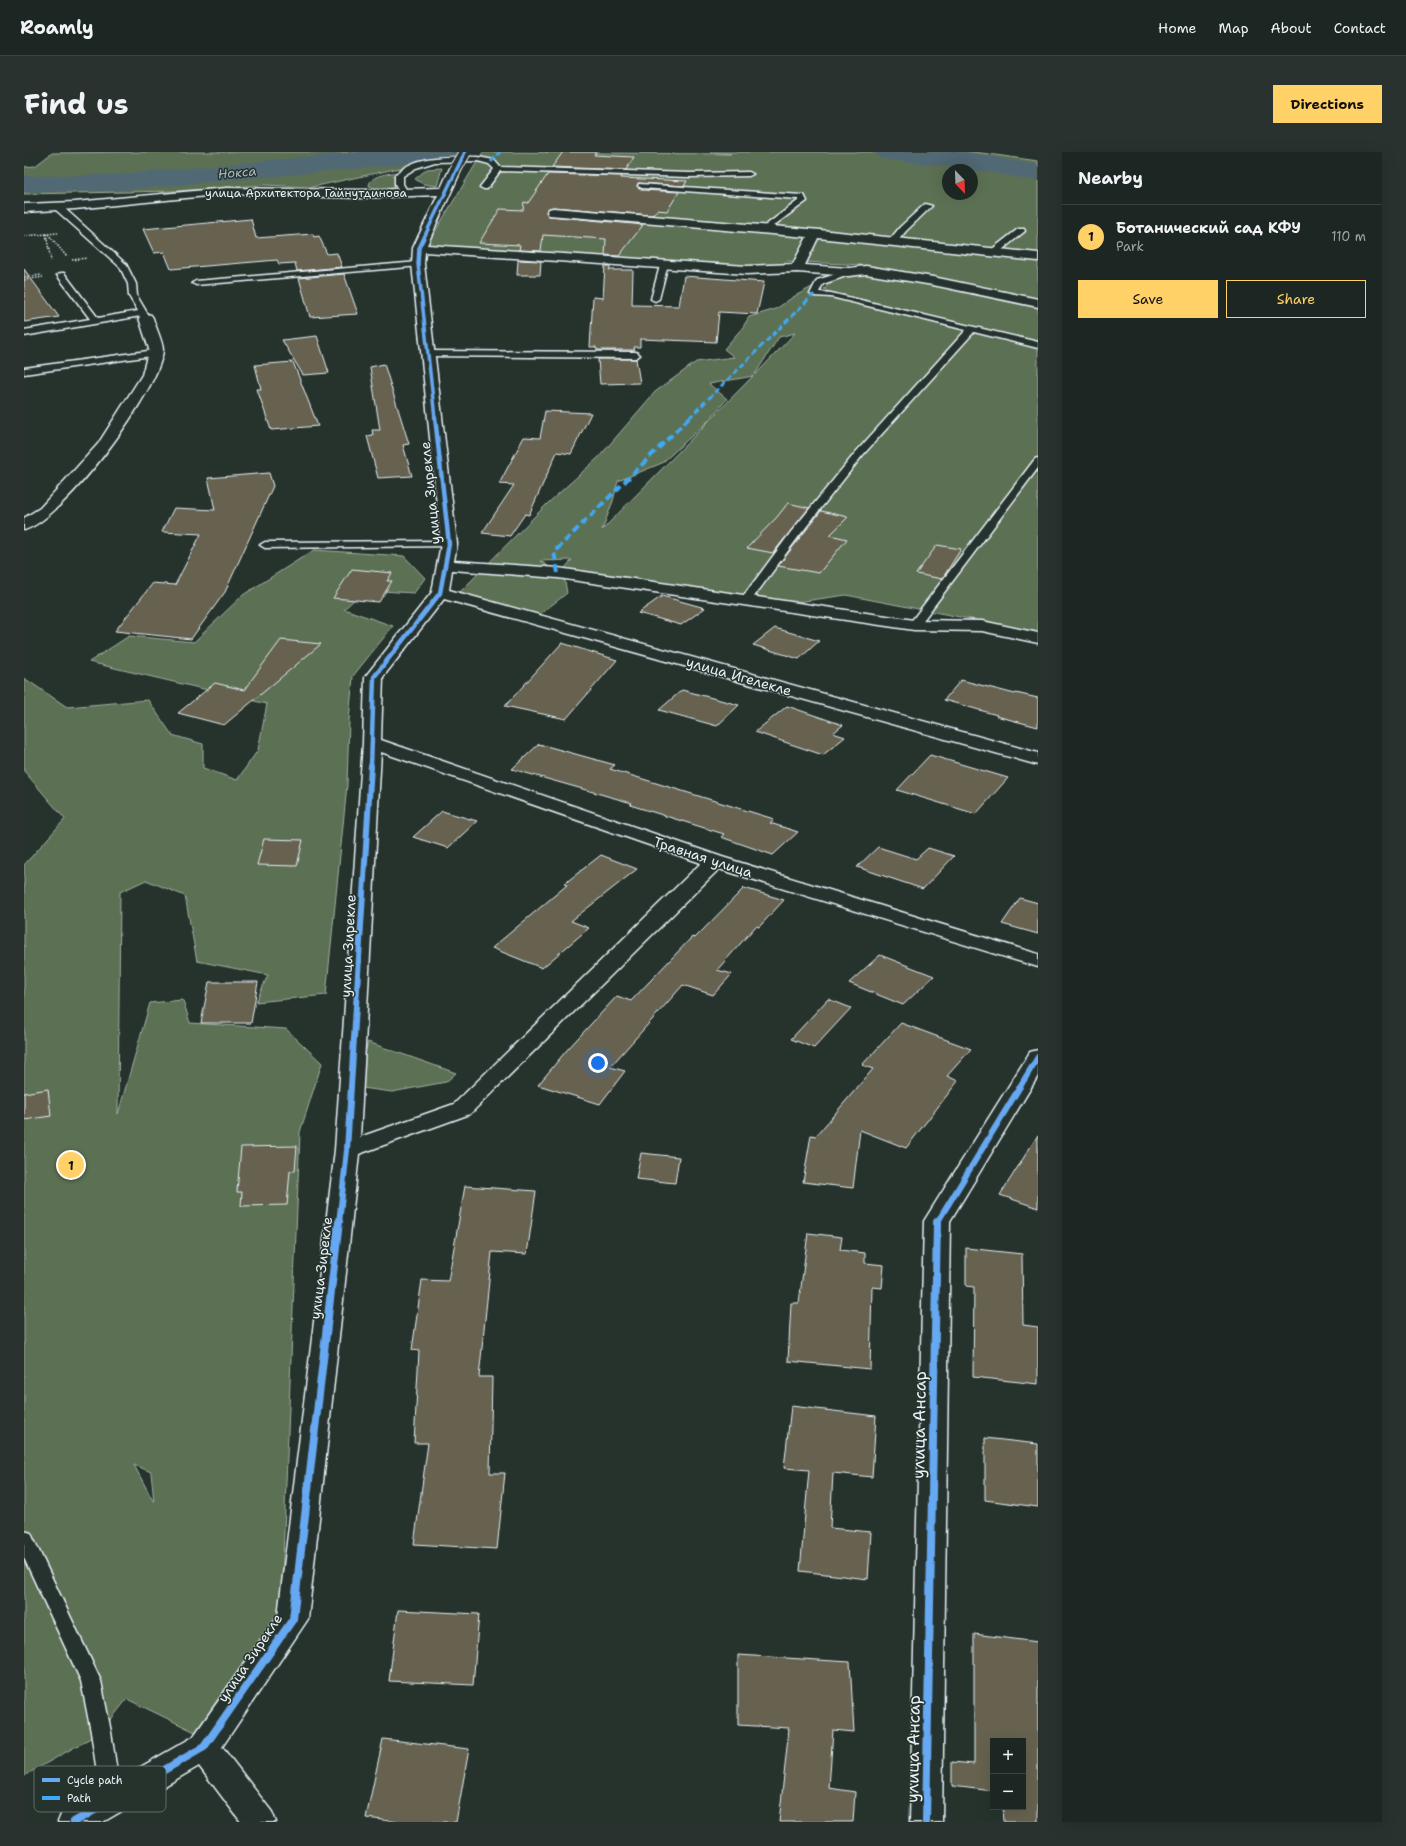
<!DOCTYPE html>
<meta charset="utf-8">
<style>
:root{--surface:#1c2622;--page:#29322f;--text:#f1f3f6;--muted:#a0a5a5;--line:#3a4340;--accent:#ffd166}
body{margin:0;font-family:"Shantell Sans",sans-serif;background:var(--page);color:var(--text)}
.controls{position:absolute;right:12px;bottom:12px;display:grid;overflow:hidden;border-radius:0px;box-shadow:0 4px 16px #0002}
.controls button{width:36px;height:36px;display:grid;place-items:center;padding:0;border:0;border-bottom:1px solid var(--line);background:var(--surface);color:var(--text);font:20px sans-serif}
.compass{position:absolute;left:918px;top:12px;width:36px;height:36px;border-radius:50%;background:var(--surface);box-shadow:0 4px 16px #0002;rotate:157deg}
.you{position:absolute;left:574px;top:911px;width:14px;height:14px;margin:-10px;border:3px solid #fff;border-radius:50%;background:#1a73e8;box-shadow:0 0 0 6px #1a73e833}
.badge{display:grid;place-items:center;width:26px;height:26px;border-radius:50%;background:var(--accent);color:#111;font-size:13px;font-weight:700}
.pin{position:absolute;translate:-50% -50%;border:2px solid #fff;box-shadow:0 1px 4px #0006}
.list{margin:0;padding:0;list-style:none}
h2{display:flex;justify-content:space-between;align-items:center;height:52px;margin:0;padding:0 16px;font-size:17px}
h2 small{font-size:13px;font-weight:400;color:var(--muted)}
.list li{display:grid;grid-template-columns:26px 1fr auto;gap:12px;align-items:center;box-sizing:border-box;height:64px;padding:0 16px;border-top:1px solid var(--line)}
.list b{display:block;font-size:15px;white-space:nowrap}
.list p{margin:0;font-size:13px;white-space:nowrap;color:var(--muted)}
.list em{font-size:13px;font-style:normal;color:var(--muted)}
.actions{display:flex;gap:8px;padding:12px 16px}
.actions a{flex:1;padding:9px 0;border:1px solid var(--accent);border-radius:0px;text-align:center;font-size:14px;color:var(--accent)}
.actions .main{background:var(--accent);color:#111}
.map{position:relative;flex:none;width:1014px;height:1670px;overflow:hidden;border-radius:0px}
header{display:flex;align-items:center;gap:24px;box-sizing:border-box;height:56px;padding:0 20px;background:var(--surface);border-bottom:1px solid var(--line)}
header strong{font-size:19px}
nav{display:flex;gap:22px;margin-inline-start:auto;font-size:14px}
.intro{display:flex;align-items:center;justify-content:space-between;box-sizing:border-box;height:96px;padding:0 24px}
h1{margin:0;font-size:28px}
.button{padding:10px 18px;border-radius:0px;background:var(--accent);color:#111;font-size:14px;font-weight:700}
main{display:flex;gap:24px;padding:0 24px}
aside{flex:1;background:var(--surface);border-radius:0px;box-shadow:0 4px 16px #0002}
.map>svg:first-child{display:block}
</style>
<header>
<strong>Roamly</strong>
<nav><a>Home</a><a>Map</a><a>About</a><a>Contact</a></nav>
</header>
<div class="intro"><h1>Find us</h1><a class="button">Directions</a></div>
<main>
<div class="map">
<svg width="1014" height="1670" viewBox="0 0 1014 1670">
<rect width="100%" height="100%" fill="#26332d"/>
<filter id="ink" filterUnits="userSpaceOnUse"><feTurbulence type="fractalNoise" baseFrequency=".025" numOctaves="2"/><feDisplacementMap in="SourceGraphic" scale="8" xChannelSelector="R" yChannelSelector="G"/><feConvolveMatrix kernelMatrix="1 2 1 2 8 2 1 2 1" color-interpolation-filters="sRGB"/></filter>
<g filter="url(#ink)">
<path fill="#5c7053" stroke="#a2b0a6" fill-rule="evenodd" d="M116,0H426L422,6L288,35L239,33L152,39L0,42V15L11,14L28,1Z
M459,0L707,2L686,0H950L1014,9V480L822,443L760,452L539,418L548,408L516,409L540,424L543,441L515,463L434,442L523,352L575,305L631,240L672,210L710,205L700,197L719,175L725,165L752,157L769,145L788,135L809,142L800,137L821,117H834L837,113L763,109L755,114L743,115L403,93ZM924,18H948V42H924ZM771,181L732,222H731L755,185ZM729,224L578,378L589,349L594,329L638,311L683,270L703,247L685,232Z
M418,16L413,34L399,32L391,27L403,17Z
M373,20L370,35L351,36L345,34C346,23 364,22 373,20Z
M290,398L380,404L401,426L390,441L341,438L320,457L369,474L329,524L325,568L323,633L302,843L232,850L244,823L173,809L161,744L122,728L96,740L94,962L126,851L159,848L166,871L262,877L298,911L276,980L257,1456L171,1580L103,1547L77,1580L0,1624V713L41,667L0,619V526L43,555L124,548L148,583L179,592V616L213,628L234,598L243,552L65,510L105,484L170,490L219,443ZM110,1313L127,1320L130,1350L129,1349Z
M344,890L432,921L422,930L368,940L331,935Z"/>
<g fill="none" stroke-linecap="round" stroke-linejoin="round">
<path fill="#516975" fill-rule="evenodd" d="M336,0H440L436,6L426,8L88,39L0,40V24L88,23Z
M851,0H943L1014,13V29L941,16L865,8L855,6Z"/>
</g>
<path fill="#66624f" stroke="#e8f1f8" d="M539,0H572L570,3L610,5L602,18L528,15Z
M524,22L598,24L597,26L663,29L660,34L614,31L613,34L618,38L655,40L643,59L633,58L630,62L627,63L529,55L525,56L522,59L525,64L619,73L595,104L581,103L582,87L519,83L517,99L495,98L496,93L455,91L476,57L499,58L500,50L504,51Z
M227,67L232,86L289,82L290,85L295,84L303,102L313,101L318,115L273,119L271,111L255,112L253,108L147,117L140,100L130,101L119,77Z
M494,108L517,109L516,123H493Z
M581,114H587L585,118H609L608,153L655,154L660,124L740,130L733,162L695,160L692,190L616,187V195H610L611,198H573L572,195H566L569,145L579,146Z
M0,117L35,165L0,170Z
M320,122L334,162L286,165L275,126Z
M293,184L305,221L279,223L258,188Z
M574,207H612L616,231L576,232Z
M269,210L294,274L247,278L233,237H237L231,213Z
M360,212L385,292L379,293L388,324L354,326L343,284L349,283L348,278H356L346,215Z
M521,259L567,261L547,302L533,300L505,363L501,362L486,384L458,381L490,333L475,332L500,285L516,286Z
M245,321L249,334L201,440L167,487L91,479L129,431L151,433L177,382L138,380L150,356L191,358L184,326Z
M764,351L785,356L749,401L723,396L753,365Z
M797,359L824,365L806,383L823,387L795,421L754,414Z
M913,393L937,397L918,427L892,422Z
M328,417L368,421L363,429H368L355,450L309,446Z
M638,444L681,456L657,473L614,461Z
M751,476L795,489L775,507L729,493Z
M257,488L297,492L200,573L154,561L191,531L220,538Z
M538,491L593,508L542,567L481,554Z
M937,528L991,542L992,541L1014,546V575L972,564L973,563L920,548Z
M658,538L715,553L693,574L635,558Z
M763,554L819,573L809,581L821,585L799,603L731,580Z
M515,592L591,613L586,617L750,667L746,671L774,680L749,703L697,685L700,682L606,653L608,651L488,617Z
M906,603L984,626L952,662L873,638Z
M418,659L453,669L424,696L389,685Z
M240,687L279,688L273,714L233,713Z
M854,695L892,707L904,696L930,704L899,737L833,715Z
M577,703L613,717L547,769L565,776L518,816L468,796L543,733L540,732Z
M720,736L760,748L735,775L732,774L693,818L708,822L689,843L659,833L586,915L601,919L576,952L514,933L542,899L593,844L607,849L668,785L671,786Z
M996,746L1014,751V782L978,772Z
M856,803L910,824L879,853L825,831Z
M185,830H234L227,871H177Z
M804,847L827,856L790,896L767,887Z
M877,871L947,897L923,924L934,929L882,996L836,978L829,1036L779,1030L787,983L792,984L849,917L838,913Z
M24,937L27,964L0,968V941Z
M1014,983V1056L976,1043Z
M273,994L271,1019H266L263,1053L217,1054L218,1040H213L217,995Z
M617,1001L655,1005L651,1031L612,1027Z
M441,1034L512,1039L503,1102L468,1100L455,1225H468L466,1321H481L473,1397L390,1392L404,1291H390L395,1199L388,1198L398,1128L424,1129Z
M784,1081L818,1085L816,1098L841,1101V1111L860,1113L858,1136L848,1135L846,1217L764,1209L767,1151H775Z
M942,1096L998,1102L999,1173L1014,1175V1232L949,1225L950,1135L942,1134Z
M767,1254L852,1264L848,1325L809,1321L806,1376L847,1380L844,1427L776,1419L785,1318L760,1316Z
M961,1286L1014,1292V1355L961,1348Z
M374,1458L455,1462L449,1533L365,1529Z
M950,1482L1014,1490V1670H980L979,1655H999V1589H969V1639L928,1634V1610L950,1612Z
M714,1503L826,1510L830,1580L809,1578L805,1636L831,1640L829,1670H755L765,1576L714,1573Z
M359,1587L445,1597L432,1670H375L342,1666Z"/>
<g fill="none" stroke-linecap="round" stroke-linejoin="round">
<g stroke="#e8f1f8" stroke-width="3">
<path id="service" d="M454,5L470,8L476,15L665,21L725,20L729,22L725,24L665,25L476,19L463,37H460L456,35L470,17L465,12L454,9L411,10L392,16L379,24V32L382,37L379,43L372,41L374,37L371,32V23C392,2 427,5 454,5Z
M615,32L777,43H780L783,49L741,80L737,78L738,76L775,48L774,47L618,36L614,34Z
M901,52L908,54L882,79L871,92H865L864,90L876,75Z
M32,54H38L102,112L112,132L113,144L126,166L125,168H119L117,164L0,184V178L66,167L33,123L37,121H40L74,166L114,159L105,144L104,132L96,115L32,58Z
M994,77H1000L1001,79L973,102H967V98Z
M394,110H397V114L172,133L168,131L172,129Z
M637,110H643L644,112L635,147L631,149L627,147Z
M825,118H828V122L799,132L795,140L807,141L1014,190V196L950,180L838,304L775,384L726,450H718L717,448L718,446L767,380L832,300L942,178L807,145L790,144L786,142L793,128Z
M131,198L135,201L134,203L0,222V216Z
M404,199L612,200L616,203L612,206L401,204L400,202Z
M1014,306V316L894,475H886L885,473L886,471L1011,307Z
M425,389L430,392L429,394L241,396L236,393L241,390Z
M0,1379L7,1381L9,1386L77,1529L87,1580L97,1647L94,1653L87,1656L80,1653L77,1647L67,1580L57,1529L0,1406Z"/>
</g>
<g stroke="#e8f1f8" stroke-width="3">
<path id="minor" d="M433,11L439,14L403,93L723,114L769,112L783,85L525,63L523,60L525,57L529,56L796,78L1014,101V109L794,86L781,113L825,116L842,114L909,125L1014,147V155L909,133L842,122L825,124L773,120L723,122L401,100L400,112L433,392L430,409L534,416L890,468L958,469L1014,481V491L958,479L890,478L534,426L428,418L425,438L1014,601V613L420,447L359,525L357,588L698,705L1014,802V815L695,717L446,962L335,1002L284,1467L198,1595L248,1660L252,1670H217L175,1614L79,1670H34L38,1660L169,1585L254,1464L311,998L339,591L341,525L408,440L417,392L388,112L389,96L414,43L336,46L203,42L51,57L0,60V52L51,50L203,36L336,38L417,36L427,14ZM357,600L677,711L430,952L336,985Z
M122,162L127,163L129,166C131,174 139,190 139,198C136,238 39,368 0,378V366L16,356L74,292L118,223L125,197L115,166L117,163Z
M1014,898V924L926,1069L918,1670H886L900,1069L1003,905L1006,900Z"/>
</g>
<path stroke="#e8f1f8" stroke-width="1.5" stroke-dasharray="1.5 1.5" stroke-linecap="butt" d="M22,82L27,109
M24,82L43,105
M0,84L34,81
M48,108L63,106
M0,125L18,123
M0,128L19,125"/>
<use href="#service" fill="#26332d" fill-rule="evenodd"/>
<use href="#minor" fill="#26332d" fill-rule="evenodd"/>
<g stroke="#e8f1f8" stroke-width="14" stroke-linecap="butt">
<path id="minor-bridge" d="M433,14L441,0"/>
</g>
<use href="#minor-bridge" stroke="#26332d" stroke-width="12"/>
<path stroke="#3fa9f5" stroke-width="3" stroke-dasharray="6 3" stroke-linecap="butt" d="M467,10L476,0
M665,266L790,142"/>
<path stroke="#3fa9f5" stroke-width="4" stroke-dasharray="8 4" stroke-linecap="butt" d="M534,421L530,400L666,265"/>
<g stroke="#26332d" stroke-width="5">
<path id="cycleway-far3" d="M411,266L394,112L395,96L441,0"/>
</g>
<g stroke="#26332d" stroke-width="6">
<path id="cycleway-far2" d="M347,615L350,525L416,441L425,392L411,265"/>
</g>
<g stroke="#26332d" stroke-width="8">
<path id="cycleway-far1" d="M315,1071L323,998L347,614
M913,1071L1014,905"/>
</g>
<g stroke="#26332d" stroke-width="10">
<path id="cycleway" d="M50,1670L180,1595L269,1467L315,1070
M902,1670L913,1070"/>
</g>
<use href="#cycleway-far3" stroke="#66a8f1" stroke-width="3.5"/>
<use href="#cycleway-far2" stroke="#66a8f1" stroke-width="4.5"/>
<use href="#cycleway-far1" stroke="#66a8f1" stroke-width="6"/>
<use href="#cycleway" stroke="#66a8f1" stroke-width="8"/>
</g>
</g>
<g text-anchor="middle" stroke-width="3" stroke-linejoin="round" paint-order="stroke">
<g font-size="12" fill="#e8f1f8" stroke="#26332d">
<text x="282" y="45">улица Архитектора Гайнутдинова</text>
</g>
<g font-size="13" font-style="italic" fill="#acbbc4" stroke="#26332d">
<text transform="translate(213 20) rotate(-5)" y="5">Нокса</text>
</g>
<g font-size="14" fill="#e8f1f8" stroke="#26332d">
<text transform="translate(406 341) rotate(-96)" y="5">улица Зирекле</text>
<text transform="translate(715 524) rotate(16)" y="5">улица Игелекле</text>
<text transform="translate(679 705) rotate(18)" y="5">Травная улица</text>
<text transform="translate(324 794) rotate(-87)" y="5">улица Зирекле</text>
<text transform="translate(297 1116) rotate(-83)" y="5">улица Зирекле</text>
<text transform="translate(226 1506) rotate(-56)" y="5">улица Зирекле</text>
</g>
<g font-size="17" fill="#e8f1f8" stroke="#26332d">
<text transform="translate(895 1273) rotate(-89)" y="6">улица Ансар</text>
<text transform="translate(889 1597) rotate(-89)" y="6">улица Ансар</text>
</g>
</g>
<rect x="10" y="1614" width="132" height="46" rx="6" fill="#26332d" stroke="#606c6a" stroke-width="1"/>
<rect x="18" y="1626" width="18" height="4" fill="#66a8f1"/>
<rect x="18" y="1644" width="18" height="4" fill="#3fa9f5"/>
<g font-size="11" fill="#e8f1f8">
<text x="43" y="1632">Cycle path</text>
<text x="43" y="1650">Path</text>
</g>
</svg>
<div class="controls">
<button>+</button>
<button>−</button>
</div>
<svg class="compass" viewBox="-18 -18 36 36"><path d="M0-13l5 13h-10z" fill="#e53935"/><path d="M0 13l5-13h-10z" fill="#a0a5a5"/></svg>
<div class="you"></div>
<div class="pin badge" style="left:47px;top:1013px">1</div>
</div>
<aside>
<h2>Nearby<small></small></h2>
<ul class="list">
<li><span class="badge">1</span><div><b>Ботанический сад КФУ</b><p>Park</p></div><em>110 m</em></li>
</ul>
<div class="actions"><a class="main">Save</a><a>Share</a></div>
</aside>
</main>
